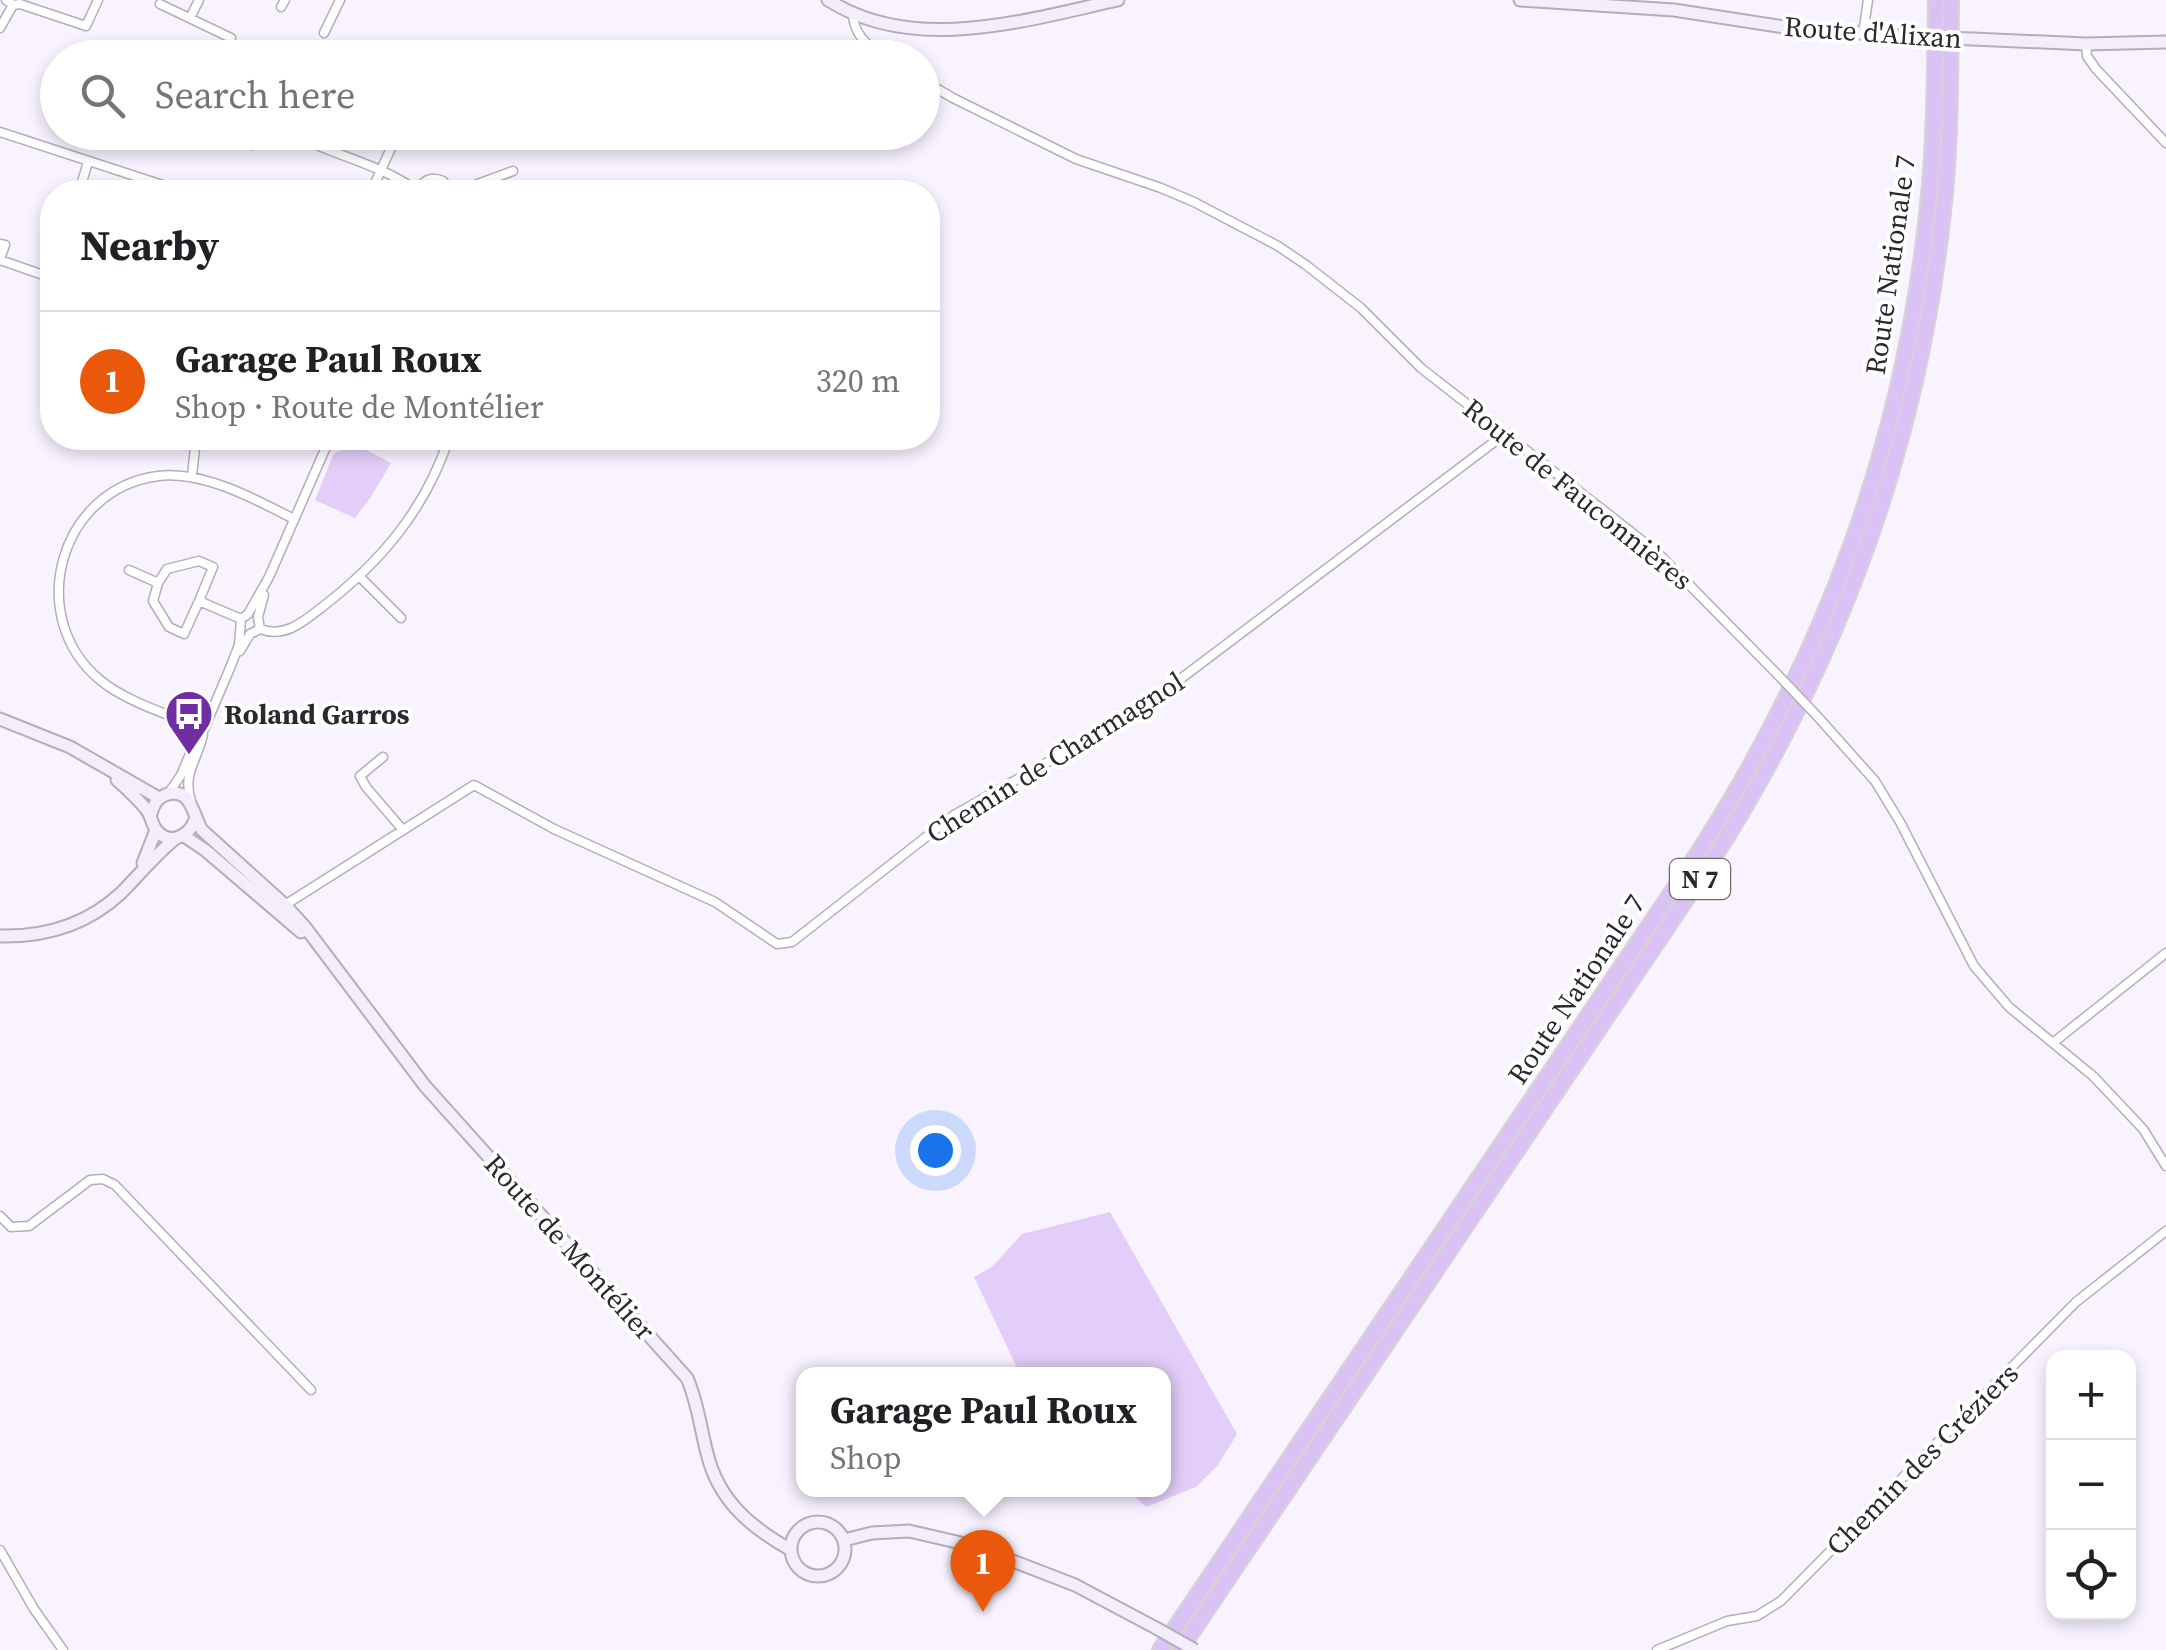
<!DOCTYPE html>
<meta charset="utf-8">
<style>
:root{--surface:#fff;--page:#f6f6f6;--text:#202124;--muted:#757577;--line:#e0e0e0;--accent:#ea580c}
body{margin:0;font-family:"Source Serif 4",serif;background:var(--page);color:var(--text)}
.controls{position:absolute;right:30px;bottom:30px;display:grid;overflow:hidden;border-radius:20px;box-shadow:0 5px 15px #0003}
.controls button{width:90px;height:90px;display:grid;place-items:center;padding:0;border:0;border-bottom:2px solid var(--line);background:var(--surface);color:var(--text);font:50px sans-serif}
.you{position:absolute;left:935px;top:1150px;width:35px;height:35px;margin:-25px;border:8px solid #fff;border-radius:50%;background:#1a73e8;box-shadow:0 0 0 15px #1a73e833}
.badge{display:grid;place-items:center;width:65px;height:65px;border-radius:50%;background:var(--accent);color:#fff;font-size:32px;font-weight:700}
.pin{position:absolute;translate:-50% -82px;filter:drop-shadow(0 2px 5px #0008)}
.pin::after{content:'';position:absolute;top:52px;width:35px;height:30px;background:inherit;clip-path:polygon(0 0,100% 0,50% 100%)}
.popup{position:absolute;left:796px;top:1367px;width:375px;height:130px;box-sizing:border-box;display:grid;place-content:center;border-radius:20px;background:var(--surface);filter:drop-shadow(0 2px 8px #0005);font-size:32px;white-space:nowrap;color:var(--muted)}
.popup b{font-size:38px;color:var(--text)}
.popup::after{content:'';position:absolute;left:50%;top:100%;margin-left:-20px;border:20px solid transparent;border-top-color:var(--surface)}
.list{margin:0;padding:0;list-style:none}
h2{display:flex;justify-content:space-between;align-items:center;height:130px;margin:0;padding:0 40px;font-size:42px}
h2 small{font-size:32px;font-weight:400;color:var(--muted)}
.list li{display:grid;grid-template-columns:65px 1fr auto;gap:30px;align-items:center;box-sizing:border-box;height:140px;padding:0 40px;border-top:2px solid var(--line)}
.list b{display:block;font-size:38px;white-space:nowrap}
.list p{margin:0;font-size:32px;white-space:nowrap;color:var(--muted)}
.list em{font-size:32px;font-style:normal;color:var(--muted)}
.icon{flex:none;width:55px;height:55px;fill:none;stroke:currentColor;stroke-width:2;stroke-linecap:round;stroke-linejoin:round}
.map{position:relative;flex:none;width:2166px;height:1650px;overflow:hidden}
.search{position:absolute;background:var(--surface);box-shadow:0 5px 15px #0003;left:40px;top:40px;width:900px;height:110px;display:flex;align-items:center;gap:25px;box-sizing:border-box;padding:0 35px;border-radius:55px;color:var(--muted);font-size:38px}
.panel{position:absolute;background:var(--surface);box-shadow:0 5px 15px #0003;left:40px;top:180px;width:900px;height:270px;border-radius:40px}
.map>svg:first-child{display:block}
</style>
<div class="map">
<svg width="2166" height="1650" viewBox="0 0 2166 1650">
<rect width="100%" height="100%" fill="#f8f3ff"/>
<path fill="#e2cef9" d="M357,445L391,463L371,497L355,518L315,500L334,453Z
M1110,1212L1237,1434L1218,1465L1196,1487L1146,1507L1127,1490H1163V1374H1020L974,1277L992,1267L1022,1234Z"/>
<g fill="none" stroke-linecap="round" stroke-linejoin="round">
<g stroke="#b3aeba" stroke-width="11">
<path id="street" d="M6,0L13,5L20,4L86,26L98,0
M160,4L231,38
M281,7L285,0
M853,14C854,36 868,45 884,58
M190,18L199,0
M0,28L13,5
M324,33L340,0
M1863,34L1868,0
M2086,44L2087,56L2096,69L2166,143
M922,80L953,98L1076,159L1161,188L1194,202L1278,246L1306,265L1361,308L1421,368L1658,553L1777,674
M0,132L184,192
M241,132L243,141L252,145L261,139V132
M311,132L317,145C349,159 391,170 418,192C422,180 431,176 443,181L450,192
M79,192L88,162
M371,192L396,137
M456,192L513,171
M0,244L5,245L0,259
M0,260L52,278
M329,438L335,440L345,438
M192,476L196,438
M129,570L158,583L153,601L169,627L184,634L199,601
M361,578L401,618
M158,583L167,569L199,561L213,567L199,601L241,619
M260,629C284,638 302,623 321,608C381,562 425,510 449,438
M240,651L250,634L260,629L258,617L264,595
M1818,717L1875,781L1900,822L1974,966L2009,1007L2093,1076L2143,1129L2166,1166
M204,729C173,716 126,702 100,680C24,617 59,489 158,476C202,470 255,499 294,519
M383,757L360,776L366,787L403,830
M168,794L181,775L195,742L204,729L230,668L239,645L241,619L248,614L269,577L330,438
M191,801C182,773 198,760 203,734
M285,905L474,785L554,829L715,902L777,944L792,942L954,815L1138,711L1506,433
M2054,1042L2166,953
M0,1216L11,1227L29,1226L90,1180L103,1179L115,1185L311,1390
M0,1550L34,1609L63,1650
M1657,1650L1727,1621L1757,1616L1781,1601L2076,1302L2166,1231"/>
</g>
<g stroke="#b3aeba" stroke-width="15">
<path id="secondary" d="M828,0C914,55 1026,20 1118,0
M1520,0L1674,10L1784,27L1913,37
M1973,39L2086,44L2166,42
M0,719L70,747L159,798
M117,780C127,789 137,798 146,809C152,816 151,824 157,831C170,846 189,836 195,820
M151,814C153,806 156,799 165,795C192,785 193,817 202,830L285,905L305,927L425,1086L687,1378C698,1403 700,1427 707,1453C718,1500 750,1527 791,1550
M184,836L205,850L301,932
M143,863L156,830
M0,936C46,937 87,925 121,893C140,874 156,854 176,838
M791 1549a27 27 0 1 1 54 0a27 27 0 1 1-54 0Z
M844,1540L872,1533L909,1531L974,1546L1075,1585L1156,1628"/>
</g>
<g stroke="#d5d4d5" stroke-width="18">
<path id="highway" d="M1160,1650L1694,859C1824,658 1904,444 1928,205C1935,137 1935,69 1936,0
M1180,1650L1710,864C1838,664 1918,449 1943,212C1951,142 1950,71 1951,0"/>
</g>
<use href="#street" stroke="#fff" stroke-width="8"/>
<use href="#secondary" stroke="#f4edfc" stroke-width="11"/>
<use href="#highway" stroke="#dac3f4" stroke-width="14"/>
<g stroke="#b3aeba" stroke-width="11" stroke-linecap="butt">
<path id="street-bridge" d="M1777,674L1818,717"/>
</g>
<g stroke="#b3aeba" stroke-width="15" stroke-linecap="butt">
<path id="secondary-bridge" d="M1913,37L1973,39
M1156,1628L1195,1650"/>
</g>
<use href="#street-bridge" stroke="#fff" stroke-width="8"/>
<use href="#secondary-bridge" stroke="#f4edfc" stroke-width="11"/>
</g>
<defs>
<g id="bus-pin" transform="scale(2.5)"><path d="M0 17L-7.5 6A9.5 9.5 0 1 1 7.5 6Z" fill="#6f2ea2" stroke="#fff"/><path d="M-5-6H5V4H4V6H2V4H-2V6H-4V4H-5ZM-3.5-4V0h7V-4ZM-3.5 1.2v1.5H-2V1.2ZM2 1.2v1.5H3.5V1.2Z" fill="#fff"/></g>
</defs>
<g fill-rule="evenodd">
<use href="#bus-pin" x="189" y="714"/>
</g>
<g text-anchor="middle" stroke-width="8" stroke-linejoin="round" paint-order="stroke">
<rect fill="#fff" stroke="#6b696d" stroke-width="2.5" x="1670" y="859" width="60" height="40" rx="8"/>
<g font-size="25" font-weight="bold" fill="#2b292e">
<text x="1700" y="888">N 7</text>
</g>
<g font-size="28" fill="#2b292e" stroke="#fff">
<text transform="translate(1873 32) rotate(4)" y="10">Route d'Alixan</text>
<text transform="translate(1890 265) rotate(-82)" y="10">Route Nationale 7</text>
<text transform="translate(1578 494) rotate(39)" y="10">Route de Fauconnières</text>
<text transform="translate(1055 757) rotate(-32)" y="10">Chemin de Charmagnol</text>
<text transform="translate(1576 989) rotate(-56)" y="10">Route Nationale 7</text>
<text transform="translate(570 1247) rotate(48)" y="10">Route de Montélier</text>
<text transform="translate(1922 1459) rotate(-45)" y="10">Chemin des Créziers</text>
</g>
<g font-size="28" font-weight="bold" fill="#2b292e" stroke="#fff" text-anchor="start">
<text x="224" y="724">Roland Garros</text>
</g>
</g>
</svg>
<div class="controls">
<button>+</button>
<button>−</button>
<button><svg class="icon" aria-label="locate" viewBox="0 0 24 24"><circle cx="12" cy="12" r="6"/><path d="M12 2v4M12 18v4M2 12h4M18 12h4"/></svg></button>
</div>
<div class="you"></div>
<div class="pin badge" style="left:983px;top:1612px">1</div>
<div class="popup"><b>Garage Paul Roux</b>Shop</div>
<div class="search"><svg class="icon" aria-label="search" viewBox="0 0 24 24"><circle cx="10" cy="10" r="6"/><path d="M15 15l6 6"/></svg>Search here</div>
<section class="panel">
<h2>Nearby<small></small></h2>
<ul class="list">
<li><span class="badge">1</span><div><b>Garage Paul Roux</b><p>Shop · Route de Montélier</p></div><em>320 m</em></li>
</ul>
</section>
</div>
